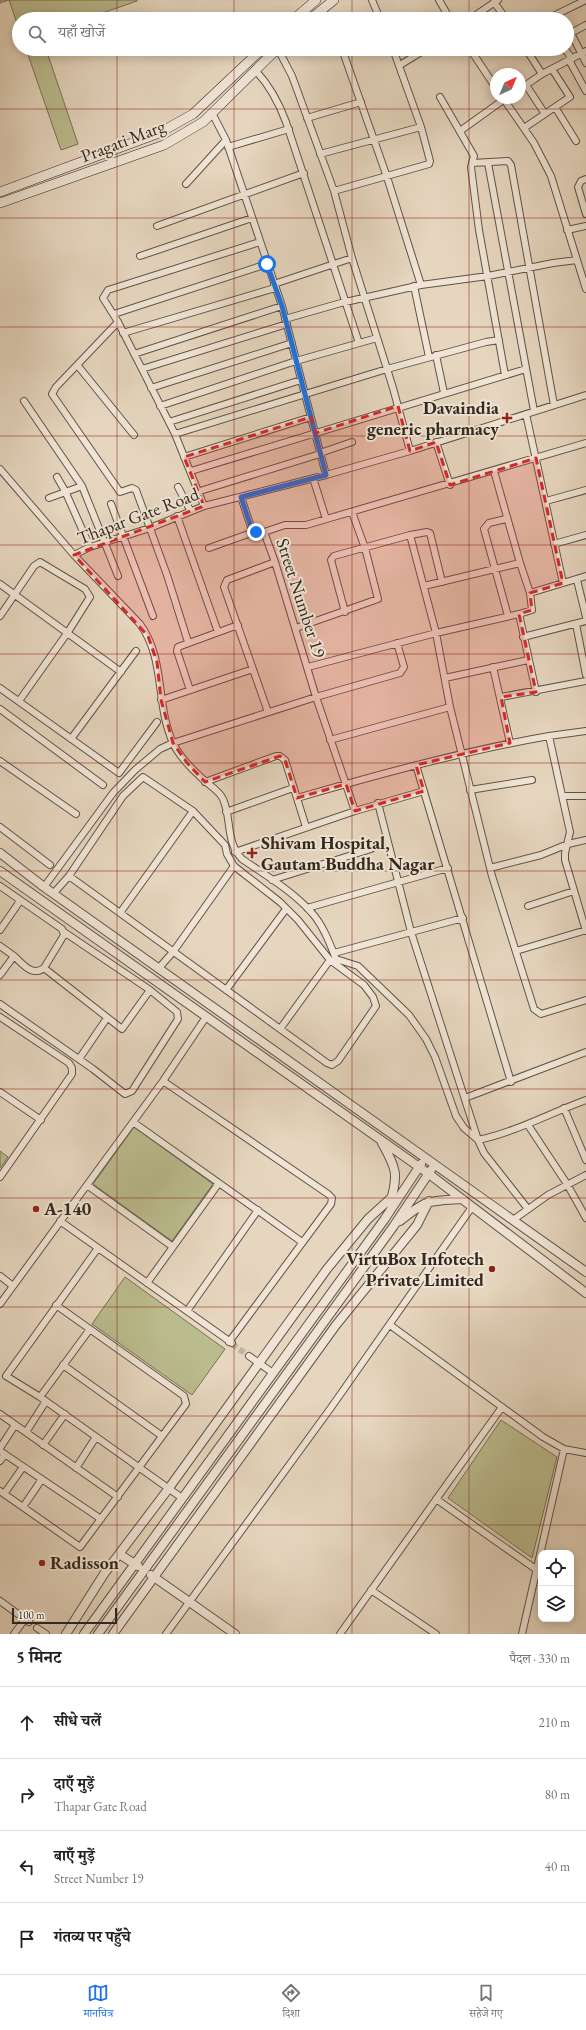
<!DOCTYPE html>
<html lang="hi">
<meta charset="utf-8">
<style>
:root{--surface:#fff;--page:#f6f6f6;--text:#202124;--muted:#757577;--line:#e0e0e0;--accent:#1a73e8}
body{margin:0;font-family:"EB Garamond","Noto Serif Devanagari",serif;background:var(--page);color:var(--text)}
.controls{position:absolute;right:12px;bottom:12px;display:grid;overflow:hidden;border-radius:8px;box-shadow:0 2px 10px #0003}
.controls button{width:36px;height:36px;display:grid;place-items:center;padding:0;border:0;border-bottom:1px solid var(--line);background:var(--surface);color:var(--text);font:20px sans-serif}
.compass{position:absolute;left:490px;top:68px;width:36px;height:36px;border-radius:50%;background:var(--surface);box-shadow:0 2px 10px #0003;rotate:44deg}
.scale{position:absolute;left:12px;bottom:10px;width:105px;box-sizing:border-box;padding-left:4px;border:2px solid #33291f;border-top:0;font-size:11px;line-height:14px;white-space:nowrap;color:#33291f;-webkit-text-stroke:3px #efe4d5;paint-order:stroke}
.stop{position:absolute;width:12px;height:12px;margin:-9px;border:3px solid #1a73e8;border-radius:50%;background:#fff}
.stop.end{background:#1a73e8;border-color:#fff;box-shadow:0 1px 4px #0008}
.list{margin:0;padding:0;list-style:none}
h2{display:flex;justify-content:space-between;align-items:center;height:52px;margin:0;padding:0 16px;font-size:17px}
h2 small{font-size:13px;font-weight:400;color:var(--muted)}
.list li{display:grid;grid-template-columns:26px 1fr auto;gap:12px;align-items:center;box-sizing:border-box;height:72px;padding:0 16px;border-top:1px solid var(--line)}
.list b{display:block;font-size:15px;white-space:nowrap}
.list p{margin:0;font-size:13px;white-space:nowrap;color:var(--muted)}
.list em{font-size:13px;font-style:normal;color:var(--muted)}
.icon{flex:none;width:22px;height:22px;fill:none;stroke:currentColor;stroke-width:2;stroke-linecap:round;stroke-linejoin:round}
.map{position:relative;flex:none;width:586px;height:1634px;overflow:hidden}
.search{position:absolute;background:var(--surface);box-shadow:0 2px 10px #0003;left:12px;right:12px;top:12px;height:44px;display:flex;align-items:center;gap:10px;box-sizing:border-box;padding:0 14px;border-radius:22px;color:var(--muted);font-size:15px}
.sheet{height:340px;background:var(--surface)}
nav{display:flex;justify-content:space-around;align-items:center;box-sizing:border-box;height:56px;border-top:1px solid var(--line);background:var(--surface);font-size:11px;color:var(--muted)}
nav a{display:grid;justify-items:center;gap:2px}
nav .on{color:var(--accent)}
.map>svg:first-child{display:block}
</style>
<div class="map">
<svg width="586" height="1634" viewBox="0 0 586 1634">
<rect width="100%" height="100%" fill="#e6d6bf"/>
<filter id="stains"><feTurbulence type="fractalNoise" baseFrequency=".005" numOctaves="4"/><feColorMatrix values="0 0 0 0 .2 0 0 0 0 .09 0 0 0 0 .02 0 0 0 .5 -.17"/></filter>
<radialGradient id="worn" r=".72"><stop offset=".6" stop-color="#630" stop-opacity="0"/><stop offset="1" stop-color="#630" stop-opacity=".3"/></radialGradient>
<path fill="#bbbc8e" stroke="#777256" d="M0,0H137V1L85,19H19V29L9,0L0,3Z
M26,49H46L78,144L61,150Z
M134,1127L213,1184L172,1241L93,1184Z
M0,1151L8,1157L0,1168Z
M125,1277L225,1349L192,1395L92,1324Z
M501,1420L557,1457L532,1558L448,1498Z"/>
<g fill="none" stroke-linecap="round" stroke-linejoin="round">
<path stroke="#c2b39f" stroke-width="6" stroke-dasharray="6 3" stroke-linecap="butt" d="M232,1344L249,1356"/>
<g stroke="#605447" stroke-width="8">
<path id="minor" d="M372,0L380,19
M439,0L450,19
M494,2L506,19
M322,9L328,19
M470,19L498,0
M547,19L586,0
M571,33L586,63
M567,35L586,25
M278,49L292,76L334,191L352,258L393,388L410,451
M342,49L387,177L421,285
M470,49L496,88
M526,49L542,74
M565,49L572,59
M569,60L586,91
M400,65L426,49
M552,69L570,97L555,107
M256,71C270,86 279,103 286,122L359,343
M526,85L545,114
M520,89L542,74L586,51
M440,97L474,156L471,167L479,230L505,375
M503,98L534,143L551,176L586,289
M212,113L226,140L282,306L326,475
M307,118L361,102
M524,128L555,107L576,141
M460,131L506,98
M228,147L289,129
M320,154L421,127
M472,163L508,161L511,165L554,405
M488,163L534,411
M586,179L581,181L578,187L586,214
M186,184L226,140
M334,191L429,164L430,161L421,127L393,49
M157,226L304,173
M567,230L586,226
M140,256L252,218
M274,284L352,258
M414,286L429,357
M114,314L267,264
M285,319L341,303L421,285L488,276L553,263L577,260
M118,322L56,387L52,394L120,492L132,488L136,490L167,575L188,642
M123,333L275,288
M134,354L282,306
M436,355L444,393
M78,366L134,435
M142,369L287,324
M151,388L292,343
M24,401L82,486L118,576
M160,406L296,361L377,338
M526,414L563,583L586,576
M169,422L301,380
M175,434L387,369L486,342L499,340
M436,442L450,485
M320,453L352,442
M184,457L311,417
M0,469L74,555L140,624C166,660 155,703 173,743C180,758 194,771 206,782C212,787 220,792 223,799C232,819 225,841 242,859C265,875 293,891 312,913C323,925 330,944 336,959L358,966L409,1015L426,1039L435,1057L456,1116L464,1128L478,1140C516,1132 550,1113 586,1100
M191,471L526,369
M57,477L65,491L90,547
M313,478L326,519
M178,487L190,510
M200,491L320,454
M241,497L252,530L254,532H264L275,562L316,697L355,811
M49,498L82,486
M546,501L586,490
M111,504L153,616
M204,506L175,434L118,322L103,298L108,290L260,242
M177,516L218,632
M506,519L489,523L484,529L508,616
M264,532L285,525H306L586,443
M410,535L427,532L430,533L442,582
M554,544L586,535
M209,548L254,532
M74,555L90,547L150,528L204,506L326,475L410,451L586,395
M520,563L530,593
M577,580L586,617
M0,584L121,672
M424,586L520,563L494,471
M345,612L331,560L334,556L410,535L436,633L450,707
M519,614L532,610L530,593L563,583
M0,616L34,566L40,562L85,589L90,597L68,632L19,701
M576,624L586,675
M296,628L378,599L365,548L352,512
M523,637L586,621
M308,667L436,633L519,614L536,692
M493,667L510,743
M445,678L528,660
M0,688L119,773L157,722
M190,690L177,651L178,647L238,625
M501,697L586,681
M161,700L253,669
M0,709L103,785
M268,712L224,587L227,580L275,562
M549,736L586,731
M71,739L136,651
M330,740L450,707L492,876L534,1009L541,1014L586,1000
M0,761L76,814
M416,765L511,1082
M205,782L276,756H280L285,760L306,827
M470,790L532,780
M563,796H586
M297,798C380,774 464,751 549,736L570,832L565,853V860L586,931
M378,803L411,932L478,1140L484,1153L528,1209
M226,812L293,788
M0,827L50,865
M235,852L355,811L424,791
M490,868L541,855L568,844L586,840
M272,880L371,849
M0,886L62,929L64,935L44,968C32,977 23,964 14,956L0,975
M44,887L113,793L135,770L160,749L173,743L316,697L400,673L404,667L397,643
M53,894L69,876L123,796L143,777L193,811L225,845L227,854L234,866L280,902L298,920L330,960L364,985L373,997L376,1006L338,1061L332,1065L327,1063L69,876
M528,906L574,891
M307,908L448,868
M120,913L193,811
M0,930L20,901
M0,946L14,956
M516,951L586,930
M334,953L463,918
M44,968L122,1029L150,990
M158,969L173,952L234,866
M226,990L286,909
M0,1004L93,1069L125,1094L132,1091L178,1019L177,1012L150,990L64,932
M0,1017L69,1063L72,1068V1074L0,1177
M280,1029L330,960
M79,1059L107,1018
M163,1081L328,1194L332,1198L331,1204L229,1342
M0,1092L41,1120
M465,1098L586,1052
M564,1108L586,1160
M133,1122L302,1242
M528,1125L567,1184L586,1218
M87,1185L173,1247
M513,1220L548,1195L586,1175
M60,1221L232,1343
M98,1248L6,1376L40,1397L182,1498
M0,1276L13,1286
M147,1283L219,1183
M0,1304L163,1081L206,1017
M187,1311L258,1210
M390,1325L543,1437L564,1449L586,1453
M249,1356L273,1373
M63,1365L162,1436
M40,1397L90,1329
M0,1414L118,1497
M26,1432L46,1401
M43,1445L65,1414
M0,1448L15,1425
M0,1451L101,1519
M0,1461L5,1454
M76,1468L96,1437
M0,1491L80,1547L186,1404L184,1396L56,1305
M4,1494L23,1467
M436,1499L537,1570
M23,1507L42,1479
M371,1590L436,1634
M0,1601L29,1622
M37,1628L46,1634
M14,1634L25,1619
M166,1634L330,1409L472,1207
M340,1634L502,1407
M522,1634L564,1449"/>
</g>
<g stroke="#605447" stroke-width="10">
<path id="tertiary" d="M0,853L44,887L586,1272
M0,871L429,1174L586,1293
M382,1143C396,1168 399,1174 390,1203
M400,1221C427,1199 428,1201 462,1199
M119,1554L138,1566
M151,1575L235,1634
M66,1634L104,1574L169,1488L327,1269L368,1219L391,1198
M84,1634L384,1220L421,1164
M98,1634L393,1227L431,1170
M113,1634L336,1325L417,1225L429,1201"/>
</g>
<g stroke="#33291f" stroke-width="10">
<path id="secondary" d="M294,19L316,0
M310,19L334,0
M0,192L159,133L193,114L262,49
M0,203L164,145L203,122L277,49"/>
</g>
<use href="#minor" stroke="#efe4d5" stroke-width="6"/>
<use href="#tertiary" stroke="#efe4d5" stroke-width="8"/>
<use href="#secondary" stroke="#efe4d5" stroke-width="9"/>
</g>
<g fill="none" stroke-linecap="round" stroke-linejoin="round">
<path stroke="#1a73e8" stroke-width="5" d="M256,532L252,530L241,497L326,475L282,306L267,264"/>
</g>
<path fill="#d62828" fill-opacity="0.2" stroke="#d62828" stroke-width="3" stroke-dasharray="8 5" stroke-linejoin="round" d="M398,406L410,451L436,442L450,485L536,458L563,583L530,593L532,610L519,614L536,692L501,697L510,743L416,765L424,791L355,811L346,784L297,798L285,760L280,756L205,782L188,764L173,743L161,700L157,662L148,636L74,555L204,506L184,457L311,417L316,433Z"/>
<path fill="none" stroke="#8f2418" stroke-width="1" stroke-opacity="0.55" d="M117,0V19M234,0V19M352,0V19M469,0V19M117,49V1634M234,49V1634M352,49V1634M469,49V1634M0,109H586M0,218H586M0,327H586M0,436H586M0,545H586M0,654H586M0,763H586M0,871H586M0,980H586M0,1089H586M0,1198H586M0,1307H586M0,1416H586M0,1525H586"/>
<g fill="#8f2418" stroke="#efe4d5" stroke-width="1.5">
<path d="M505 412h4v4h4v4h-4v4h-4v-4h-4v-4h4z"/>
<path d="M250 847h4v4h4v4h-4v4h-4v-4h-4v-4h4z"/>
<circle cx="36" cy="1209" r="4"/>
<circle cx="492" cy="1269" r="4"/>
<circle cx="42" cy="1563" r="4"/>
</g>
<g text-anchor="middle" stroke-width="4" stroke-linejoin="round" paint-order="stroke">
<g font-size="18" fill="#33291f" stroke="#efe4d5">
<text transform="translate(123 141) rotate(-21)" y="6">Pragati Marg</text>
<text transform="translate(138 516) rotate(-21)" y="6">Thapar Gate Road</text>
<text transform="translate(301 598) rotate(72)" y="6">Street Number 19</text>
</g>
<g font-size="18" font-weight="bold" fill="#33291f" stroke="#efe4d5" text-anchor="start">
<text x="499" y="414" text-anchor="end">Davaindia<tspan x="499" dy="21">generic pharmacy</tspan></text>
<text x="261" y="849">Shivam Hospital,<tspan x="261" dy="21">Gautam Buddha Nagar</tspan></text>
<text x="44" y="1215">A-140</text>
<text x="484" y="1265" text-anchor="end">VirtuBox Infotech<tspan x="484" dy="21">Private Limited</tspan></text>
<text x="50" y="1569">Radisson</text>
</g>
</g>
<rect width="100%" height="100%" filter="url(#stains)"/>
<rect width="100%" height="100%" fill="url(#worn)"/>
</svg>
<div class="controls">
<button><svg class="icon" aria-label="locate" viewBox="0 0 24 24"><circle cx="12" cy="12" r="6"/><path d="M12 2v4M12 18v4M2 12h4M18 12h4"/></svg></button>
<button><svg class="icon" aria-label="layers" viewBox="0 0 24 24"><path d="M12 4l9 5-9 5-9-5zM3 14l9 5 9-5"/></svg></button>
</div>
<svg class="compass" viewBox="-18 -18 36 36"><path d="M0-13l5 13h-10z" fill="#e53935"/><path d="M0 13l5-13h-10z" fill="#757577"/></svg>
<div class="scale">100 m</div>
<div class="stop" style="left:267px;top:264px"></div>
<div class="stop end" style="left:256px;top:532px"></div>
<div class="search"><svg class="icon" aria-label="search" viewBox="0 0 24 24"><circle cx="10" cy="10" r="6"/><path d="M15 15l6 6"/></svg>यहाँ खोजें</div>
</div>
<section class="sheet">
<h2>5 मिनट<small>पैदल · 330 m</small></h2>
<ul class="list">
<li><svg class="icon" aria-label="ahead" viewBox="0 0 24 24"><path d="M12 20V5M6 11l6-6 6 6"/></svg><div><b>सीधे चलें</b></div><em>210 m</em></li>
<li><svg class="icon" aria-label="right" viewBox="0 0 24 24"><path d="M7 20v-9h11M14 6l5 5-5 5"/></svg><div><b>दाएँ मुड़ें</b><p>Thapar Gate Road</p></div><em>80 m</em></li>
<li><svg class="icon" aria-label="left" viewBox="0 0 24 24"><path d="M17 20v-9H6M10 6l-5 5 5 5"/></svg><div><b>बाएँ मुड़ें</b><p>Street Number 19</p></div><em>40 m</em></li>
<li><svg class="icon" aria-label="arrive" viewBox="0 0 24 24"><path d="M6 21V4h12l-3 4 3 4H6"/></svg><div><b>गंतव्य पर पहुँचे</b></div></li>
</ul>
</section>
<nav>
<a class="on"><svg class="icon" aria-label="map" viewBox="0 0 24 24"><path d="M3 6l6-2 6 2 6-2v14l-6 2-6-2-6 2zM9 4v14M15 6v14"/></svg>मानचित्र</a>
<a><svg class="icon" aria-label="directions" viewBox="0 0 24 24"><path d="M12 3l9 9-9 9-9-9zM9 14v-3h6M13 9l2 2-2 2"/></svg>दिशा</a>
<a><svg class="icon" aria-label="saved" viewBox="0 0 24 24"><path d="M7 4h10v16l-5-4-5 4z"/></svg>सहेजे गए</a>
</nav>
